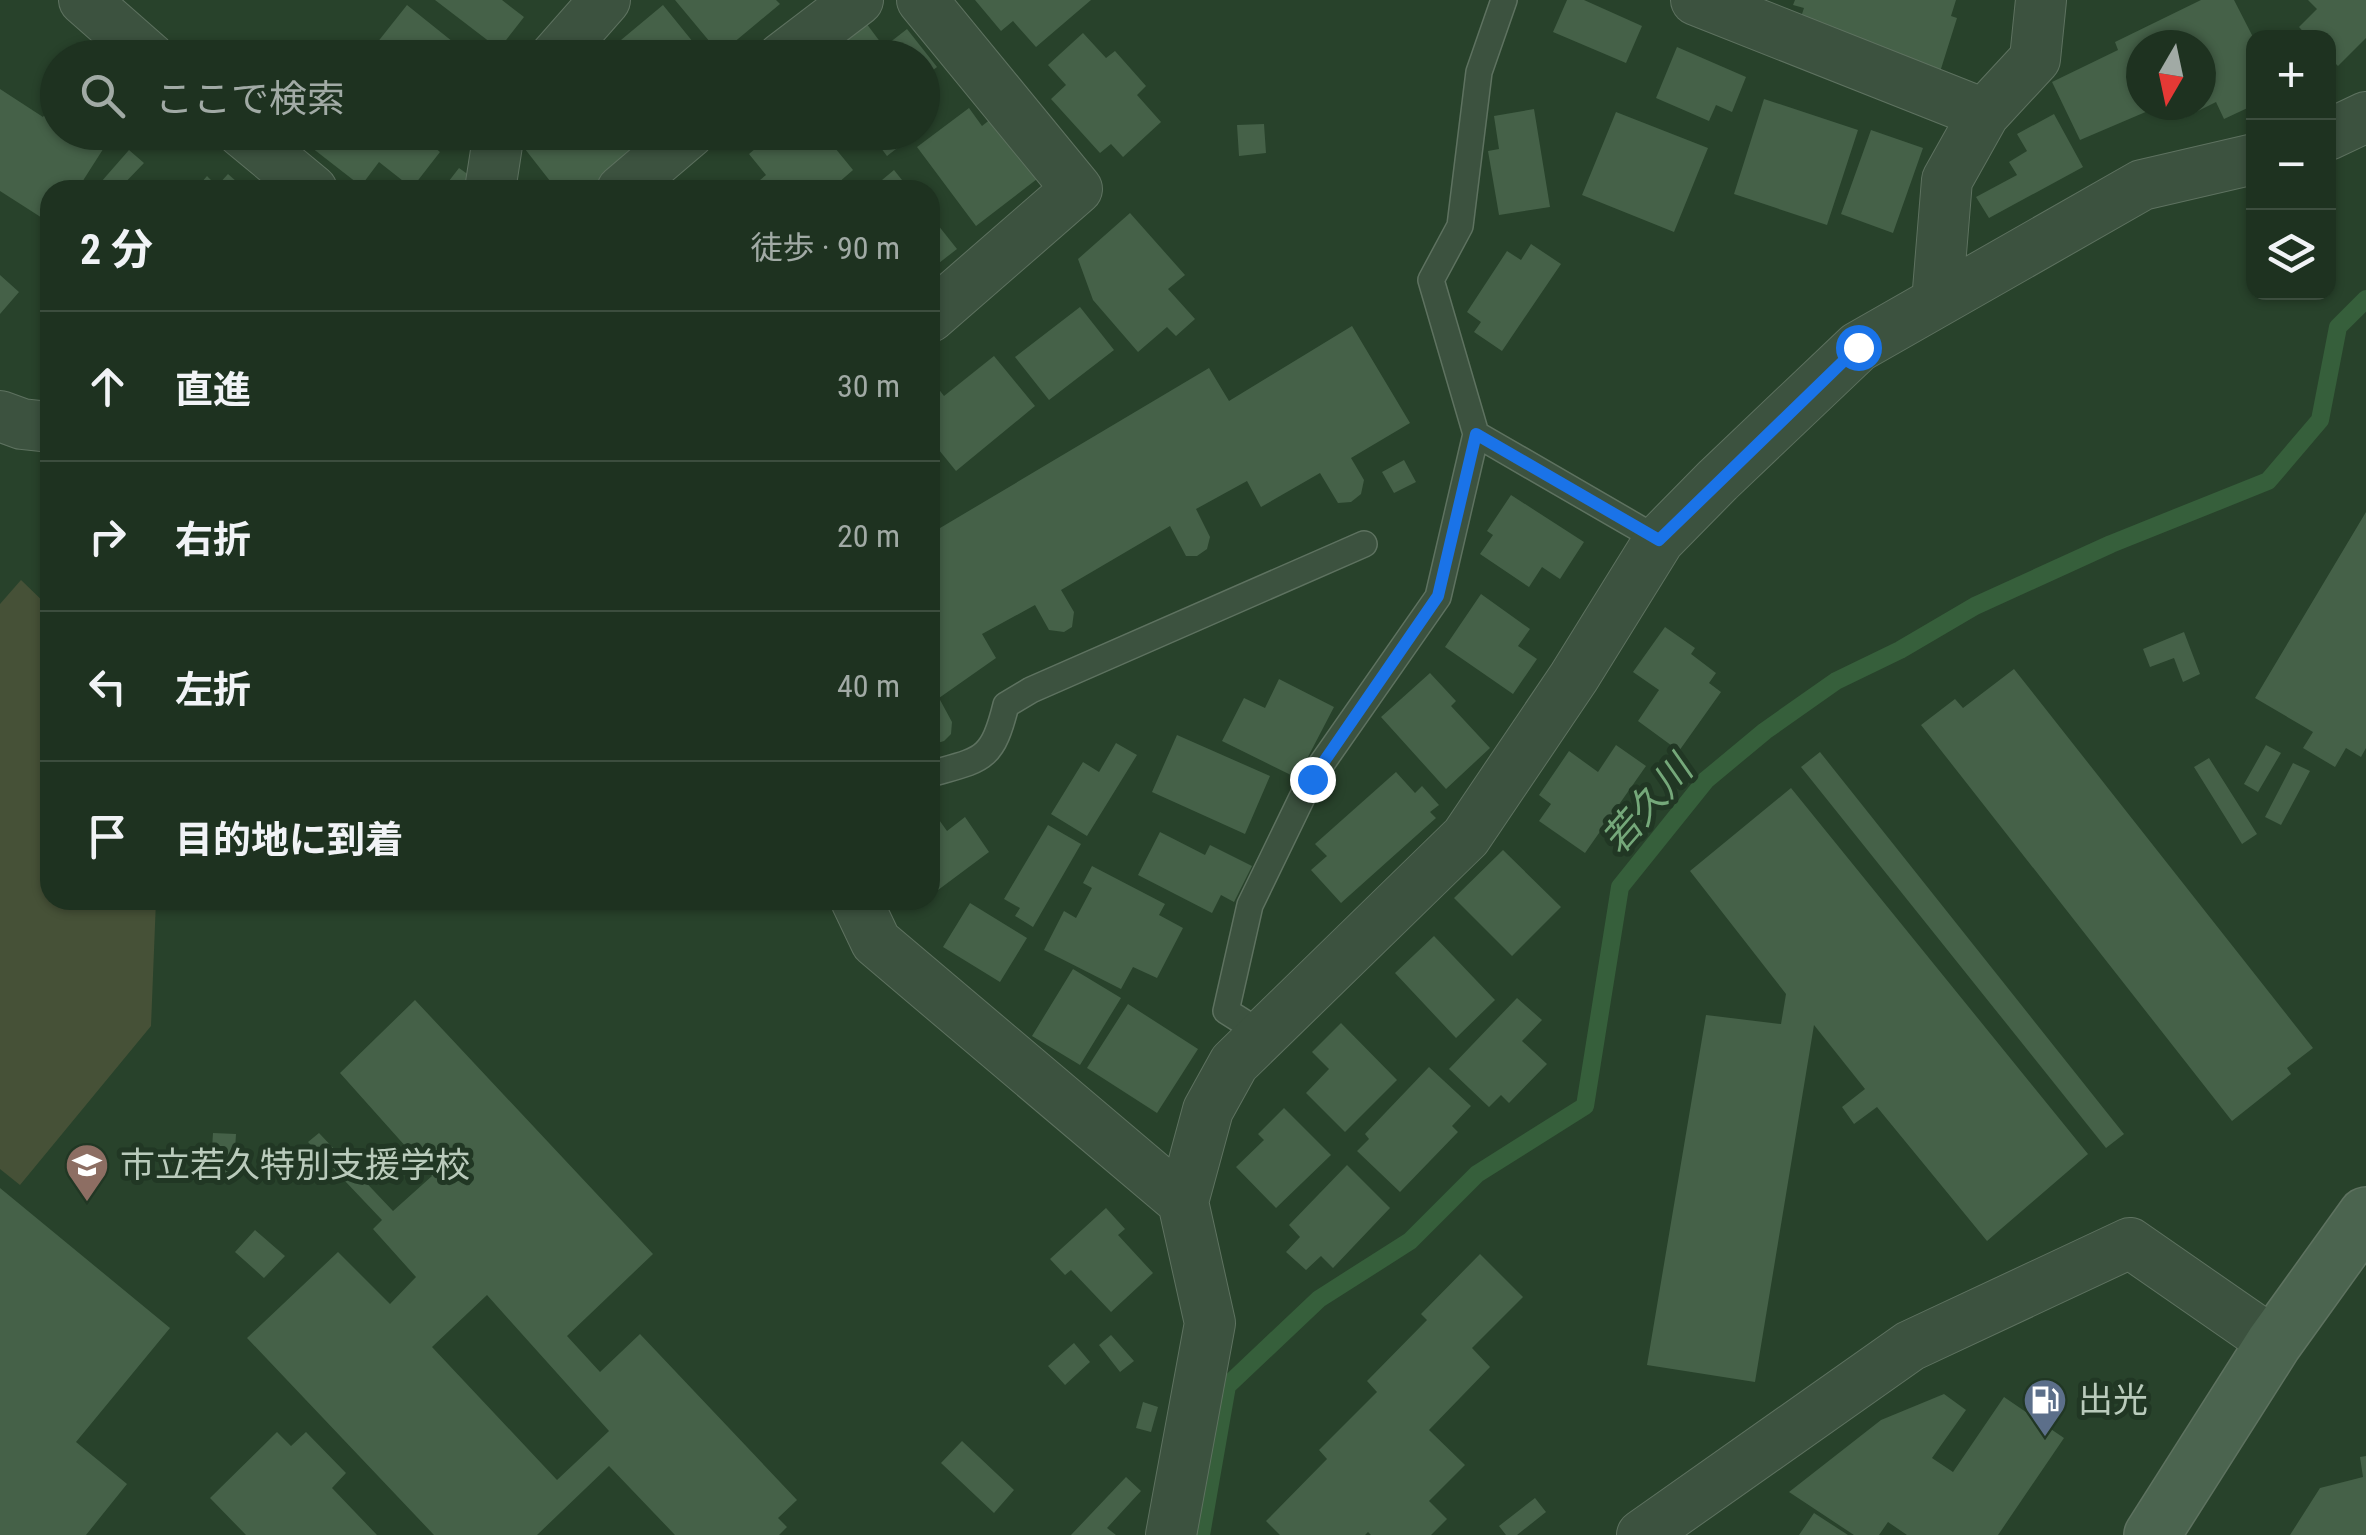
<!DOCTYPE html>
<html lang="ja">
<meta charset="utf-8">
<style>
:root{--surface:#1e3220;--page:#263a29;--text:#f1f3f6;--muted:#a1aaa5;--line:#3c4d3e}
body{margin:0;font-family:"Roboto Condensed","Noto Sans JP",sans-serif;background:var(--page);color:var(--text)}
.controls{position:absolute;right:30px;top:30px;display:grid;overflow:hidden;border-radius:20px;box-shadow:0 2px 8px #0004}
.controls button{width:90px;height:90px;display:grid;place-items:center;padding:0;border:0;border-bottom:2px solid var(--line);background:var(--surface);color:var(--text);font:50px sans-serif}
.compass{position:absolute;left:2126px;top:30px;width:90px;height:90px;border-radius:50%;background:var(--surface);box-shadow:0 2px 8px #0004;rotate:189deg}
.stop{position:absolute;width:30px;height:30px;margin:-22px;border:8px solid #1a73e8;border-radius:50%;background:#fff}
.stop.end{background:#1a73e8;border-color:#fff;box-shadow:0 2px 10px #0008}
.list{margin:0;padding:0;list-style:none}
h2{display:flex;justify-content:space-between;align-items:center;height:130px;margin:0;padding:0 40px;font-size:42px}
h2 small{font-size:32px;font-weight:400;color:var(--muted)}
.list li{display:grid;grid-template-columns:65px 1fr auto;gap:30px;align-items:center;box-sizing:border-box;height:150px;padding:0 40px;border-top:2px solid var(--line)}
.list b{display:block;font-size:38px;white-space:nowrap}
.list em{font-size:32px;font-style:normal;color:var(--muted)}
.icon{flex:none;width:55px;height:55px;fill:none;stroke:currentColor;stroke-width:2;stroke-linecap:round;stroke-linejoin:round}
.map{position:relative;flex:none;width:2366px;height:1535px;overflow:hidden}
.search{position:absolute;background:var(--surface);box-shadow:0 2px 8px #0004;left:40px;top:40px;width:900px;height:110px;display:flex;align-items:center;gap:25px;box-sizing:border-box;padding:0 35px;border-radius:55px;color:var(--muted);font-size:38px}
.panel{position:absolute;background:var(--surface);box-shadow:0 2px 8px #0004;left:40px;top:180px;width:900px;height:730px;border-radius:30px}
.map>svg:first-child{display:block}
</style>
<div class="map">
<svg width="2366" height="1535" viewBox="0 0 2366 1535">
<rect width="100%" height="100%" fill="#28422b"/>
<path fill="#465137" d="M21,580L50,608V900H156L151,1026L20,1185L0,1169V604Z"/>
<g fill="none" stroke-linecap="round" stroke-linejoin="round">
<path stroke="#365f3b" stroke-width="18" d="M1201,1535L1227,1386L1319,1299L1410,1241L1477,1174L1585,1106L1620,887L1706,780L1765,731L1836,681L1900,650L1975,606L2111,544L2268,481L2320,420L2338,327L2366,299"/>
</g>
<path fill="#456148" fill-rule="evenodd" d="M435,0H502L524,17L499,49Z
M675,0H776L780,4L720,54Z
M975,0H1091L1036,47L1013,21L1001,31Z
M1567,0H1584L1642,26L1626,63L1553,32Z
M1795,0H1956L1951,16L1957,18L1940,72L1797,29L1804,8L1793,5Z
M2201,0H2234L2254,39V105L2224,119L2216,102L2184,118L2180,105H2201V45H2141V105H2162L2080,140L2052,82L2118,50L2115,42Z
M2308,0H2366V38L2338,66L2328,56V38H2309L2299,27L2317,9Z
M407,5L473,58H365Z
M663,5L706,58H605L603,55Z
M866,23L884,47L907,29L937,67L923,78L934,92L922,101V58H820Z
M1083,33L1106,58L1115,51L1146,86L1137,95L1161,122L1123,157L1111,144L1100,153L1051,99L1066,85L1048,65Z
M1677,47L1746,77L1732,112L1716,105L1709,121L1656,98Z
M0,89L43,117L58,93V132H114L77,190H50V223L0,191Z
M1764,99L1858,130L1827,225L1734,194Z
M969,108L982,126L992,118L1037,179L976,226L917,147Z
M1534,109L1550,207L1499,215L1488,151L1499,149L1494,116Z
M1616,112L1708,148L1674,232L1582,195Z
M2054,114L2083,167L1989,218L1976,197L2017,175L2009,162L2027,151L2017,134Z
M1264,124L1266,153L1239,156L1237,125Z
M1871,130L1923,148L1893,233L1841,214Z
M316,132H416L440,152L412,188L379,162L361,186L307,144Z
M546,132H644L652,143L592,190H557L525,149Z
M775,132H822L853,170L830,190H748L766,175L749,154Z
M869,132H918L887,156Z
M129,150L144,163L118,190H109L101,182Z
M459,168L476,180L468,190H442Z
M894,170L910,190H870Z
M228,174L246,190H195L207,176L217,186Z
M1130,213L1185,275L1168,289L1195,319L1176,336L1167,327L1138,352L1093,300L1078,259Z
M930,215L957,249L930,270Z
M1531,244L1561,264L1502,351L1474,332L1481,322L1467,312L1507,251L1521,260Z
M0,275L19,292L0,314Z
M1080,307L1114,350L1049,400L1015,357Z
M1352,326L1410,423L1351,458L1364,480L1361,494L1351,502L1338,503L1320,473L1261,507L1247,481L1196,509L1210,537L1207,549L1197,556H1186L1170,526L1061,590L1074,612L1072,627L1064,632L1049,630L1035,605L982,634L996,658L939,698L952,722L951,734L944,741L934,744L930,737V534L1209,368L1229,401Z
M994,356L1035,406L956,471L930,439V393L937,387L944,396Z
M1404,460L1416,482L1394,493L1382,472Z
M1511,495L1584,542L1560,579L1542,567L1529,587L1480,554L1493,535L1487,531Z
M2366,512V748L2361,757L2346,748L2335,767L2303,748L2313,732L2255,698Z
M1481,594L1530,629L1518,646L1537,659L1513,694L1445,647Z
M1665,627L1695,648L1691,654L1716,673L1709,683L1721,692L1679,751L1638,721L1659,690L1633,672Z
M2184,632L2200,674L2183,682L2174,658L2150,667L2143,649Z
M2014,669L2313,1048L2287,1068L2291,1074L2232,1121L1921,725L1955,699L1963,708Z
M1430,673L1456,701L1451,706L1490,748L1446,789L1381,717Z
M1279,679L1334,707L1297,778L1222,741L1244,698L1265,708Z
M1177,735L1270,776L1245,834L1152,792Z
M1116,743L1137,755L1087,836L1051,814L1083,762L1099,772Z
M1616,745L1646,766L1585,853L1539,821L1551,804L1539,795L1569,751L1598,772Z
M2266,745L2281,753L2258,792L2244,784Z
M1820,752L2124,1134L2106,1148L1801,767Z
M2209,758L2257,834L2242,844L2194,767Z
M2293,763L2310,771L2281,825L2265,817Z
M1396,772L1415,793L1422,786L1439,805L1430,812L1436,818L1341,903L1311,870L1327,856L1315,844Z
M1791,788L2088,1154L1987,1241L1877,1107L1854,1124L1842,1107L1865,1089L1814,1025L1755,1382L1647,1365L1706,1015L1781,1024L1786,994L1690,871Z
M937,817L947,831L965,817L989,852L930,896V822Z
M1048,825L1081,844L1033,927L1015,916L1020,908L1004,899Z
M1160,832L1205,855L1210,845L1252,866L1234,902L1221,895L1212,913L1138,875Z
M1503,850L1561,907L1512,956L1454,898Z
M1092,866L1165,904L1159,915L1183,928L1157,978L1133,967L1121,989L1044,950L1064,911L1076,918L1092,888L1083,883Z
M970,903L1027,938L1000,982L943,947Z
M1434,936L1495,1000L1456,1038L1395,973Z
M1073,969L1121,998L1080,1065L1032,1036Z
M1517,998L1542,1020L1522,1041L1547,1064L1509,1103L1501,1095L1489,1107L1449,1069Z
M415,1000L653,1254L567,1336L600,1372L640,1334L797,1500L778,1518L787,1527L779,1535H675L609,1466L537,1535H434L247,1338L338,1252L390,1304L416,1277L373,1229L382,1220L308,1142L319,1133L393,1211L432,1176L340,1073ZM487,1295L609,1431L557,1480L432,1347Z
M1128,1004L1198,1049L1157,1113L1087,1068Z
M1341,1023L1397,1080L1345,1132L1306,1093L1329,1069L1312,1052Z
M1429,1067L1471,1106L1452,1126L1458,1132L1400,1192L1357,1151L1369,1139L1365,1134Z
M1284,1108L1331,1155L1276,1208L1236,1167L1264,1140L1258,1134Z
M213,1133L236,1134L233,1182L210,1180Z
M1347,1165L1390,1208L1333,1268L1321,1256L1306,1270L1286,1252L1300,1237L1289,1225Z
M0,1188L170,1328L76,1442L127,1484L86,1535H0Z
M1106,1208L1125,1229L1118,1235L1153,1273L1111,1312L1071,1270L1065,1275L1050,1259Z
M255,1230L285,1256L264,1278L235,1252Z
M1480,1254L1523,1297L1472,1348L1490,1367L1429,1430L1465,1465L1429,1501L1447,1519L1431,1535H1371L1368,1532L1365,1535H1280L1266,1521L1327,1459L1319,1450L1377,1392L1367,1381L1427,1320L1421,1314Z
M1111,1335L1134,1361L1120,1372L1099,1345Z
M1074,1343L1090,1362L1065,1385L1048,1366Z
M1944,1394L1966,1410L1932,1458L1953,1472L2004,1397L2064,1438L1998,1535H1907L1888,1522L1879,1535H1854L1789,1492L1881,1420Z
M1143,1402L1158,1407L1151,1432L1136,1428Z
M277,1432L291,1446L306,1432L346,1473L332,1488L377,1535H246L210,1498Z
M962,1441L1014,1490L994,1513L941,1463Z
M2366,1456V1535H2290L2320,1488L2363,1477L2360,1457Z
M1126,1477L1141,1491L1107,1528L1116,1535H1071Z
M1535,1498L1546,1512L1517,1535H1506L1499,1526Z
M1814,1513L1848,1535H1799Z"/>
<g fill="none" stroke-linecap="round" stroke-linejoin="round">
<g stroke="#5e7260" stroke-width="28">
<path id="service" d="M1476,434L1659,540
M930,774C983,759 992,761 1006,705L1031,690L1364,544
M1264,1035L1226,1011L1250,905L1311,779L1438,597L1476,434L1431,280L1460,226L1479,72L1504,0"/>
</g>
<g stroke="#5e7260" stroke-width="52">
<path id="minor" d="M84,0L150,58
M922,0L1077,189L930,317
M1696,0L1984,114L2035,59L2041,0
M554,58L605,0
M782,58L858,0
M242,132L312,190
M2328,135L2366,117
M490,190L499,132
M622,190L690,132
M1937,302L1947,180L1984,114
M0,416L22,424L50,427
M856,900L876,942L1183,1202L1210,1323L1171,1535
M1183,1202L1208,1110L1234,1063L1466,837L1574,677L1659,540L1718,480L1858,347L2142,185L2254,159
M1642,1535L1910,1346L2130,1243L2274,1343"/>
</g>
<g stroke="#5e7260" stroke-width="58">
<path id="secondary" d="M2152,1535L2274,1343L2366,1215"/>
</g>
<use href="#service" stroke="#3c523f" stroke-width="25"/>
<use href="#minor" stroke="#3c523f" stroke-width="50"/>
<use href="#secondary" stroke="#4b644f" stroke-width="55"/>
</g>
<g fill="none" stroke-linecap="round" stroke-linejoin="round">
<path stroke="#1a73e8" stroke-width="12" d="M1312,779L1438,596L1476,434L1659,540L1858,347"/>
</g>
<defs>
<g id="school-pin" transform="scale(2.25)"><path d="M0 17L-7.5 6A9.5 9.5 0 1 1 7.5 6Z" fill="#8d6e63" stroke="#213724"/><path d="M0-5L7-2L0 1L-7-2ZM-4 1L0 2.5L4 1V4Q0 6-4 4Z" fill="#fff"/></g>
<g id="fuel-pin" transform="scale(2.25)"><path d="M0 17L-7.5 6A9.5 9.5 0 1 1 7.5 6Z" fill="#5c6f8a" stroke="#213724"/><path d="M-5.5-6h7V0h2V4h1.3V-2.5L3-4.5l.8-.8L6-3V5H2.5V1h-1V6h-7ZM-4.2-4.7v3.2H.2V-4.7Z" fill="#fff"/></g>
</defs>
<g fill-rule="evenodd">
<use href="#school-pin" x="87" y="1165"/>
<use href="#fuel-pin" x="2045" y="1400"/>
</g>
<g text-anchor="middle" stroke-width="10" stroke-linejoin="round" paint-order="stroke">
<g font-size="35" fill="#bacbbc" stroke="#213724" text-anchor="start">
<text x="120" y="1177">市立若久特別支援学校</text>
<text x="2078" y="1412">出光</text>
</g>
<g font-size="38" font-style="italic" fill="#75a87a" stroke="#213724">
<text transform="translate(1647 805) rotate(-49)" y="13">若久川</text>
</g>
</g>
</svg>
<div class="controls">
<button>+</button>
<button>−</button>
<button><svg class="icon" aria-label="layers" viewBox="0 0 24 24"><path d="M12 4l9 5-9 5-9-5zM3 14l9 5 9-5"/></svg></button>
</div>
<svg class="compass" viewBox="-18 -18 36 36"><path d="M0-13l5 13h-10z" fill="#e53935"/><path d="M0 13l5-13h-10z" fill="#a1aaa5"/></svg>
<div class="stop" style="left:1858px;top:347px"></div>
<div class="stop end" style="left:1312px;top:779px"></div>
<div class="search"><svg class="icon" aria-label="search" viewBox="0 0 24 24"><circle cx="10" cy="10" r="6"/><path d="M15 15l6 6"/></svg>ここで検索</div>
<section class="panel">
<h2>2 分<small>徒歩 · 90 m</small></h2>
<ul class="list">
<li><svg class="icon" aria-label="ahead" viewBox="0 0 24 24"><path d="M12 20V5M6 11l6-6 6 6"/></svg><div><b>直進</b></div><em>30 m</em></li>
<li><svg class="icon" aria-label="right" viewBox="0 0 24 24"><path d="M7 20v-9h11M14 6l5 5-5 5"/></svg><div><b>右折</b></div><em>20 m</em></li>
<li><svg class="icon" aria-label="left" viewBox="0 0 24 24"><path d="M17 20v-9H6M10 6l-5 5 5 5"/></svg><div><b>左折</b></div><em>40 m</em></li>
<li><svg class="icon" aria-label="arrive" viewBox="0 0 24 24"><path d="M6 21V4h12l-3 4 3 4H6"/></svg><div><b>目的地に到着</b></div></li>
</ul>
</section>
</div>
